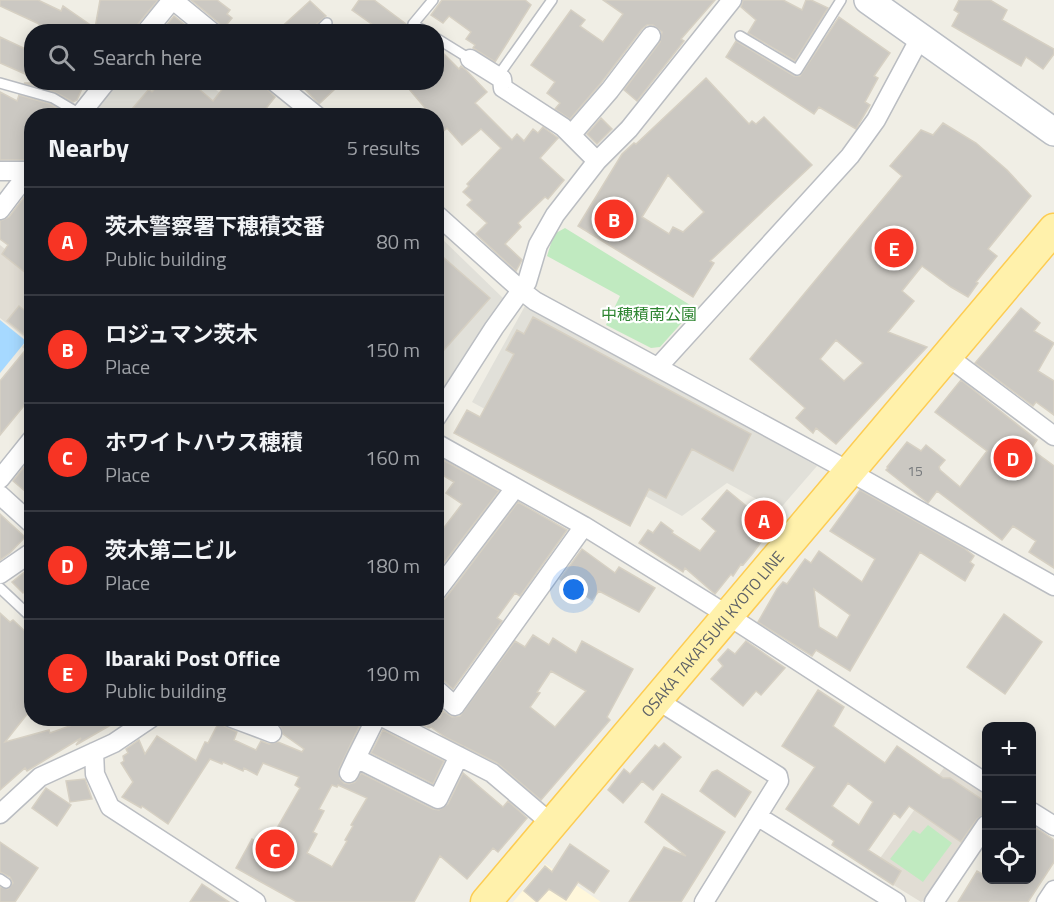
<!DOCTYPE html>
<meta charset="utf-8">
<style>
:root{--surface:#171b24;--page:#242831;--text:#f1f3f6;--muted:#9ea1a6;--line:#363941;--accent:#f73424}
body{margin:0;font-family:"Titillium Web","Noto Sans JP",sans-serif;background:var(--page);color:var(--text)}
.controls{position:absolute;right:18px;bottom:18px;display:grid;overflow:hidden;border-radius:12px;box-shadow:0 3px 15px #0003}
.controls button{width:54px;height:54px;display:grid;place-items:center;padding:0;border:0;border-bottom:2px solid var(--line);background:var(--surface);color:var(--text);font:30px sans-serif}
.you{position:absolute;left:574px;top:590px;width:21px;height:21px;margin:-15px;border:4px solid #fff;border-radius:50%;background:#1a73e8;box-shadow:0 0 0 9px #1a73e833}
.badge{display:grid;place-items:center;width:39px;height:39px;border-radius:50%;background:var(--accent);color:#fff;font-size:20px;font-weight:700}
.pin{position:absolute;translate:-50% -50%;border:3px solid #fff;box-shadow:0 2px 6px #0006}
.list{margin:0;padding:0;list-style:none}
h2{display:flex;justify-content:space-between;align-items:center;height:78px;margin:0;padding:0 24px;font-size:26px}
h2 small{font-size:20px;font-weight:400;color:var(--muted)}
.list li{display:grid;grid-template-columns:39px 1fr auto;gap:18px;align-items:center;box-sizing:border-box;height:108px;padding:0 24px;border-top:2px solid var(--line)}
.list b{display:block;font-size:22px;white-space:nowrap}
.list p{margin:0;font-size:20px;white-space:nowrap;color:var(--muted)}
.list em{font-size:20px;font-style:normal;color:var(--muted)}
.icon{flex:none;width:33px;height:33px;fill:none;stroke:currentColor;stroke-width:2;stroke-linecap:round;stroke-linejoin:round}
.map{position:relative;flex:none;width:1054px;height:902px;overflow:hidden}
.search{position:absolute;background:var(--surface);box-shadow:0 3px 15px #0003;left:24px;top:24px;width:420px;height:66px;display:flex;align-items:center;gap:15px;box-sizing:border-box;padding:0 21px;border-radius:24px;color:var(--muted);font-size:22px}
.panel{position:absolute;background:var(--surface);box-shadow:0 3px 15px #0003;left:24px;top:108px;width:420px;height:618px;border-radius:24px}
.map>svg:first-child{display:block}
</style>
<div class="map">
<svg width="1054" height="902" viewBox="0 0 1054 902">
<rect width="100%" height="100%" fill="#f0eee5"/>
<path fill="#fff7db" d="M545,864L601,902H513Z"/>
<path fill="#e1e0d9" d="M115,82L206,83L252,115L87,116Z
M437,234L504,299L463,357L437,401Z
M525,306L817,466L778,511L727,483L682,516L472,402Z"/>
<path fill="#e1ddd4" d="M0,245L31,270V354L22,347L28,340L0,318Z
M946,765L986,793V815L930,897L921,902L871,871Z"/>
<path fill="#c0eac0" d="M565,228L695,308L660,347L651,348L606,325L620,296L547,256L554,234Z
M928,825L952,843L923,882L890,859L913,830L920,834Z"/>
<path fill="#a6d9ff" d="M0,320L26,341L0,373Z"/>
<path fill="#cbc8c2" stroke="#d6d0c3" stroke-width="1.5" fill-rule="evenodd" d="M0,0H38L61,11L63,6L95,28L100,0H158L137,25L135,32H49L37,23L0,6Z
M191,0H217L230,10L227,14L232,18L223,29L219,23Z
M359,0H374L406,24L407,27L412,32H383L352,10Z
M442,0H525L531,5L495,62L473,48L475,45L466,39L471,32L449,16L443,23L431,15Z
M603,0H715L681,39L684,41L637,101L624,90L660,42L662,32L653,25H647L642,29L601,83L570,119L555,109L560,103L547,93L555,82L531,65L571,10L585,20L580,26L603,42L623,14Z
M743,0H783L802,10L806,0H811L828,8L795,61L748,33L756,20L741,7Z
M959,0H990L1007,10L1002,20L1054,49V54L1043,69L1026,57L1021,66L952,26L959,13L954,10Z
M310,1L326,16L313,27L311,32H276Z
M174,16L194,32H161Z
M839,17L890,53L874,76L878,78L865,102L870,105L856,129L819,107L814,114L726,57L736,41L794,76H800Z
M0,37L32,52V77L0,63Z
M436,46L459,69L461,66L466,70L487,92L475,103L512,140L517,134L524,141L533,129L538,133L543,127L558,138L540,158L564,180L548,199L545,197L518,223L521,227L505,244L522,260L516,271L476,234L487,223L467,205L472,200L463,192L469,186L467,184L501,148L481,129L462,145L447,128L436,138V116H432L403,82H436Z
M706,78L749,124L752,121L756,124L764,117L812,165L710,261L714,263L693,297L578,226L622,154L634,143L636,144ZM668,175L704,212L683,232L673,227L669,234L642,217Z
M85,82L77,100L73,102L55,92L24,83Z
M161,82H181L189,89L193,84L213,101L228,82H264L268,90L275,97L260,116H126L149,89L152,92Z
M298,82H328L335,89L319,104Z
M0,92L17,101L19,95L50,104L64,112L62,116H32V157L25,160H0Z
M601,118L612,129L597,144L587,134Z
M943,123L976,143L1007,170L1031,196L988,249L997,256L976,282L978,283L968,297L951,287L922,266L902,291L914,301L888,332L927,347L836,444L816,428L813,433L796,418L805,408L750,359L902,176L890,166L921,130L933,135ZM836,340L863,363L844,381L820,359Z
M32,187V278L2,254L8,245L0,239V221L9,217Z
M436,251L490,298L436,359Z
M19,306L32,316V341L7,321Z
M1021,308L1040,323L1034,331L1054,343L1038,371L1054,381V415L1036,402L1033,406L975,363Z
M533,317L751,434L733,471L692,449L666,498L649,489L630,526L454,433L467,410L480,417L514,354L506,350L517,330L524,334Z
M32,342V396L0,435V381Z
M961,380L1037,440L1031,449L1054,466V568L1029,552L1036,541L1013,526L1002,540L937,491L928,503L886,470L888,468L887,467L907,442L921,451L926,445L945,460L939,467L940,470L960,487L987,451L935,412Z
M436,456L499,491L436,573V538L462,504L446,493L454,482L436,471Z
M29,461L32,463V497L13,481Z
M727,490L756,514L760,510L775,523L753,553L743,565L741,564L733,576L731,574L715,594L685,568L683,572L639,543L648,530L653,533L661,522L673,531L672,533L700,551L716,531L702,519Z
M860,490L964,548L974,556L970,562L974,565L965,581L920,552L850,671L816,650L812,656L758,622L777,589L783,582L787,584L805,559L811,563L819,551L862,582L875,559L830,531ZM814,589L850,615L837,638L819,627Z
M518,502L567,530L520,596L515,593L497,618L502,621L453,689L444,681L436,678V603L445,599Z
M0,514L25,537L10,553L0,560Z
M582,549L615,573L619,567L655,588L639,612L599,591L592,600L560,579Z
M32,566V597L25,591L23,593L12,582Z
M0,613L10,622L13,620L32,638V708L5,742L49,730L50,733L92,718H123L76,745L81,738L27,771L25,768L0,790Z
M1004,614L1042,642L1005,694L967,667Z
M533,635L549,645L553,638L576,653L582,641L633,669L607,717L610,720L541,800L497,763L445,737L431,727L429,728L410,718H440L443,711L452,717L460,716L515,641L525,647ZM551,671L586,691L555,727L530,707L540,693L537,692Z
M746,641L785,668L761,695L756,691L743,706L711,679L723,666L718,660L728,649L735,654Z
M818,690L844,707L833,726L885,763L897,746L943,778H950L987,803V812L977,819L961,842L909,806L900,818L894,813L868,850L901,871L893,885L832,845L834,841L786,809L815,767L782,746ZM848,783L873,802L859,825L832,806Z
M265,718H363L339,769L340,779L344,783L349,784L355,782L361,773L433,809L439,810L448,804L463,773L503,807L508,801L527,818L498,852L493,848L467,879L440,856L414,902H297L236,868L252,839L266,847L300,788L295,785L299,777L263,763L257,775L244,768L243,771L223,762L222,764L210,759L168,824L142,806L141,808L122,797L133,782L121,763L124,761L123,756L128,753L126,749L139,740L145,754L157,736L196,761L205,742L208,743L220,720L224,726L237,732L234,740L256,750L261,741L269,744L278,742L302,752L304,749L283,734L280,725ZM332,785L337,787L338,785L367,798L351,825L353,826L345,840L347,841L332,867L307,853L317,834L313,832L324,811L319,809Z
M383,730L444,761L433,784L371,753Z
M664,743L681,757L653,790L642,781L623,803L608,790L624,769L630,774L655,745L659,748Z
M717,770L751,792L735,817L700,791L712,772Z
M85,779L92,799L70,802L66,781Z
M46,788L71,805L57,826L32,808Z
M662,794L725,832L681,902H629L664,847L686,856L645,822Z
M1032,825L1054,840V862L1028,902H958L977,871L987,877V879H1032Z
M0,842L38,868L15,902H0V887L8,889L13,883L10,877L0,872Z
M570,844L609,871L594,893L578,882L566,900L549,889L537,902L524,891L545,866L552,872Z
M202,884L229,902H190Z"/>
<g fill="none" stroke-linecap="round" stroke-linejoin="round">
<g stroke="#babdc2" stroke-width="12">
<path id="service" d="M318,32L327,23
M426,32L413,24L433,0
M740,36L797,70L841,0
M436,38L470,59
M498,76L552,0
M0,83L53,98L80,114
M0,588L32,618
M0,879L6,883"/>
</g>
<g stroke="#babdc2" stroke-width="21">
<path id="minor" d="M173,0L212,32
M146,32L172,0
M470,59L502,79L503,88L563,127L597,161
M275,82L317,116
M79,116L106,82
M571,135L610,90L651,36
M0,171H32
M0,210L32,168
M436,214L522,291L535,301L834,463L1054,586
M947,356L1054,436
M658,367L850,156L876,120L921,36
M436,418L494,328L527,282L538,245L555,215L597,161L629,129L732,0
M436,443L584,526L713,606L986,783
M0,479L32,439
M0,495L32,524
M0,574L32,552
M436,592L515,488
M436,689L455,706L584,526
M657,700L778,776L779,781L704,902
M232,718L272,733
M384,718L492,773L552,824
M94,752L95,774L110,807L256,902
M356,758L376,718
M349,773L356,758L438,799L459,756
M1032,812L1054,826
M0,814L40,777L114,743L151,718
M757,816L896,902
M934,902L986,825
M1046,902L1054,890"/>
</g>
<g stroke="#babec4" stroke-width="30">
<path id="secondary" d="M868,0L1054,132"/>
</g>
<g stroke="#fdcc52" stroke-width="33">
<g id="primary">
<path id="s1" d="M486,902L1054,229"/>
</g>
</g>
<use href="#service" stroke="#fff" stroke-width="9"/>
<use href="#minor" stroke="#fff" stroke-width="18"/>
<use href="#secondary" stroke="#fff" stroke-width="27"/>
<use href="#primary" stroke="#fff1ab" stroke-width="30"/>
</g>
<g text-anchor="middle" stroke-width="4.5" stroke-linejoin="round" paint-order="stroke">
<g font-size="14" fill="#787b7e">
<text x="915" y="476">15</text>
</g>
<g font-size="16" fill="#2e8531" stroke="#fff">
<text x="649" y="320">中穂積南公園</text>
</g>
<g font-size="16" fill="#5d6167" stroke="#fff">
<text dy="6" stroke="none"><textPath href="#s1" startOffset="351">OSAKA TAKATSUKI KYOTO LINE</textPath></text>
</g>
</g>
</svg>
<div class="controls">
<button>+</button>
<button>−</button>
<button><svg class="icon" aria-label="locate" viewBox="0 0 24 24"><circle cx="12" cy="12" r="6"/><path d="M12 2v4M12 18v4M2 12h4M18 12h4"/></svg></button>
</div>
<div class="you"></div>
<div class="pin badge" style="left:764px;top:520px">A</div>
<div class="pin badge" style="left:614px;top:219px">B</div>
<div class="pin badge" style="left:275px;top:849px">C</div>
<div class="pin badge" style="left:1013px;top:458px">D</div>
<div class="pin badge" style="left:894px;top:248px">E</div>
<div class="search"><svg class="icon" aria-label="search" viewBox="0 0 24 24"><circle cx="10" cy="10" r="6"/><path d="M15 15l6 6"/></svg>Search here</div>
<section class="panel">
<h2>Nearby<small>5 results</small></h2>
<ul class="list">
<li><span class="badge">A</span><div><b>茨木警察署下穂積交番</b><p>Public building</p></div><em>80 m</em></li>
<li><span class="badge">B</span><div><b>ロジュマン茨木</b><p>Place</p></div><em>150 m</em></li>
<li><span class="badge">C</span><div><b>ホワイトハウス穂積</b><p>Place</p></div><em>160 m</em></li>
<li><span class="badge">D</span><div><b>茨木第二ビル</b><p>Place</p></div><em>180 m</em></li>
<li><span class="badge">E</span><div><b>Ibaraki Post Office</b><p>Public building</p></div><em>190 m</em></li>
</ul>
</section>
</div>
